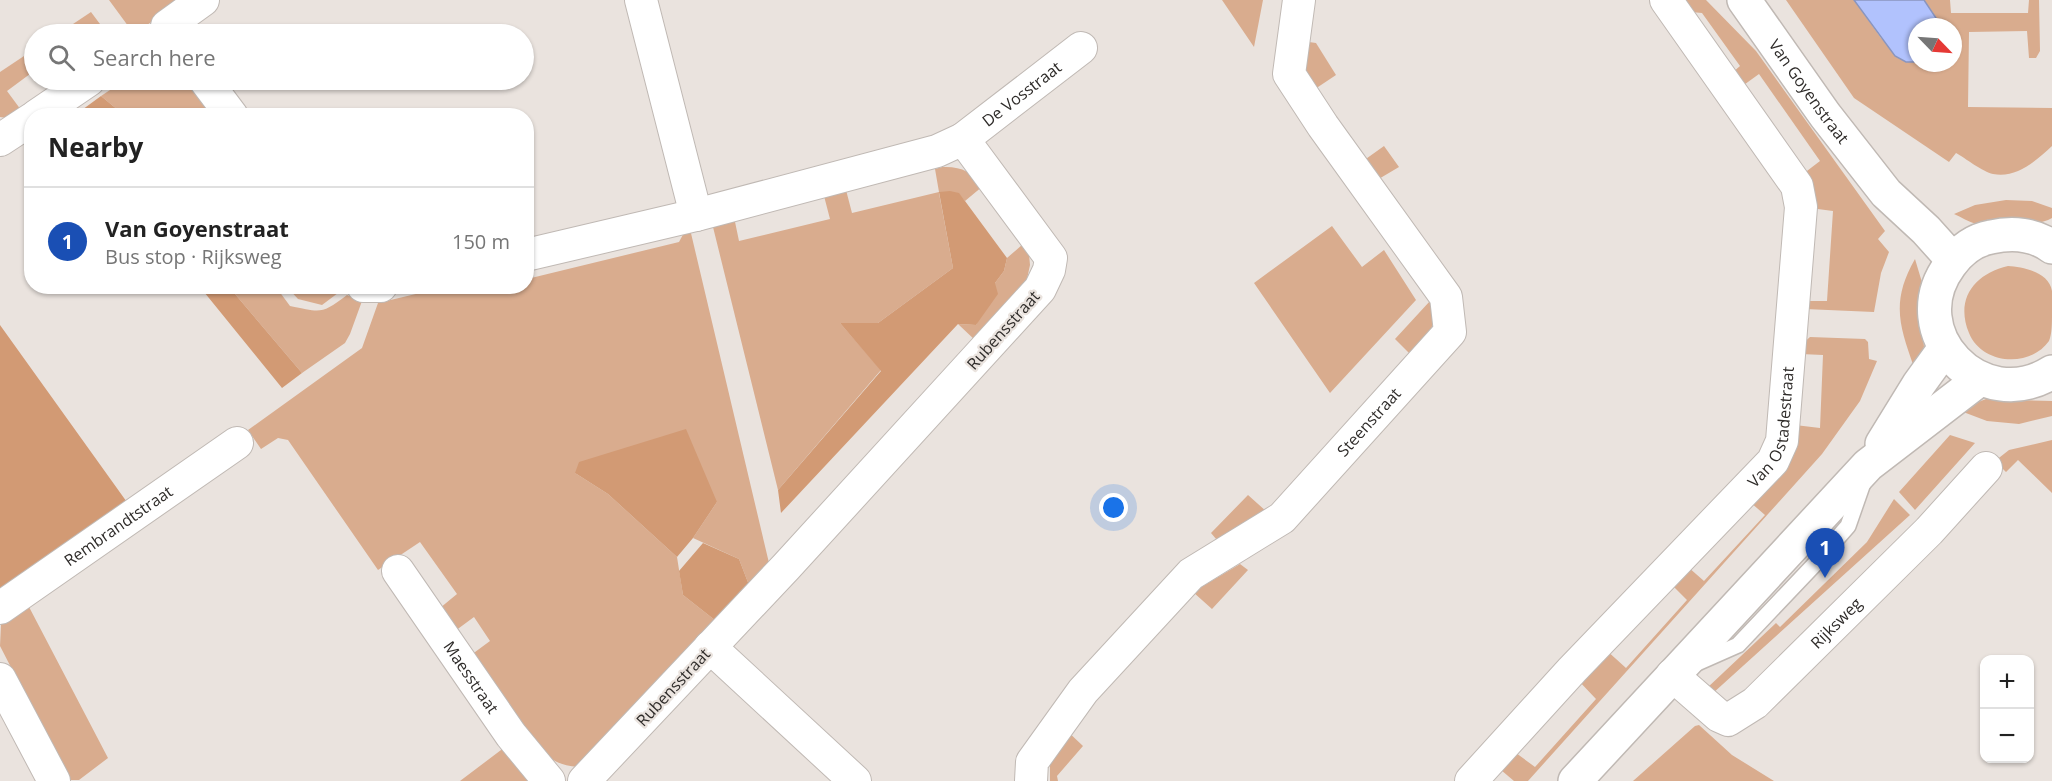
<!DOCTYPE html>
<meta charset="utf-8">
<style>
:root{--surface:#fff;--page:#f6f6f6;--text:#222;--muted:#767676;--line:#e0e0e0;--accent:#db2777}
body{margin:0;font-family:"Open Sans",sans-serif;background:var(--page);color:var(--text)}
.controls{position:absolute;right:18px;bottom:18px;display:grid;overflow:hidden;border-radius:12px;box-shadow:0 2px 4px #0004}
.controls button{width:54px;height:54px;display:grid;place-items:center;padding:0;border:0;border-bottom:2px solid var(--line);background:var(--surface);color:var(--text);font:30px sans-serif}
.compass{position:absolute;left:1908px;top:18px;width:54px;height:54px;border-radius:50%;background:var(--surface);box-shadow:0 2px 4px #0004;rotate:115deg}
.you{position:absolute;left:1114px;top:508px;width:21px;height:21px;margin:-15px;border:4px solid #fff;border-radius:50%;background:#1a73e8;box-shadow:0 0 0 9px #1a73e833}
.badge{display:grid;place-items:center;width:39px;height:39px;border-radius:50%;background:var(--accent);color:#fff;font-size:20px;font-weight:700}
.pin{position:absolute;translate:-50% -50px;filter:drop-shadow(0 2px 3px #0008)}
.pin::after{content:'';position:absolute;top:32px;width:21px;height:18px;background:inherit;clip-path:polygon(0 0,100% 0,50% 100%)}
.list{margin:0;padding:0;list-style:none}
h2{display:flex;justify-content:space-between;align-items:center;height:78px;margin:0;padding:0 24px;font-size:26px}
h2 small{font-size:20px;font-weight:400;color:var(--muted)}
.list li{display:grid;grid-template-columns:39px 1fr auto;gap:18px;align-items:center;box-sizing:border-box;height:108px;padding:0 24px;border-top:2px solid var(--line)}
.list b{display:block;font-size:22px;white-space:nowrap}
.list p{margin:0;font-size:20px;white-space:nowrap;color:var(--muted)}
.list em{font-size:20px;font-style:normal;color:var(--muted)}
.icon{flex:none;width:33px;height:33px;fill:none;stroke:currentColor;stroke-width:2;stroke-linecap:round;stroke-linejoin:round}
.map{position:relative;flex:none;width:2052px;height:781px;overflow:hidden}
.search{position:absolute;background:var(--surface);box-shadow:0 2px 4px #0004;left:24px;top:24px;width:510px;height:66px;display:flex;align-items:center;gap:15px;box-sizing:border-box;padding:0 21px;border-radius:33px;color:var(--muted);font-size:22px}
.panel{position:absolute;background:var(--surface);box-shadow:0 2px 4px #0004;left:24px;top:108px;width:510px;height:186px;border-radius:24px}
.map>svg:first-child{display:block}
</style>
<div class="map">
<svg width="2052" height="781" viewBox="0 0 2052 781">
<rect width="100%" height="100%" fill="#eae3de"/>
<path fill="#d9ac8e" d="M109,0H183L134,34Z
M1222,0H1263L1254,47Z
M1673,0H1706L1756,51L1885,231L1878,239L1889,252L1881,273L1874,312L1805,309L1806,301H1827L1833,211L1810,208L1803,174L1820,161L1759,74L1741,87L1732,73L1740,66L1702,13L1680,11Z
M1786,0H1854L1881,38L1906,62L1953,63V27H1942L1924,0H1950L1951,13H2028L2029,0H2039L2040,51L2036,58H2029L2027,31L1969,32L1968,107L2052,108V146C2037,160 2016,179 1993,174C1983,172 1965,158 1956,153L1949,162L1854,98Z
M91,12L100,24L85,34H58Z
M1309,42L1316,43L1336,75L1315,89C1303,70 1304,64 1309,42Z
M30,52L34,58V71L7,91L21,110L7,118L0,117V72Z
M125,80H187L213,115H124L101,96Z
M1384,146L1399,167L1377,180L1363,161Z
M942,167C961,166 972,172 983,186L965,201L958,193H939L953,268L878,323H840L881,370L778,490L712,223L734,217L739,241L830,219L824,196L846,190L852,213L939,192L935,169Z
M2006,200L2032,201L2052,208V218C2037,227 1994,228 1976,224C1969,222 1961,217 1954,214L1975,205Z
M1332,226L1362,267L1384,250L1416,300L1330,393L1254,283Z
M686,229H690L769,563L749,585L739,559L693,538L717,502L575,473L608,494L677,557L683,595L716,621L578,767C561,765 552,762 541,749L471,655L490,641L474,617L455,631L440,608L457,594L420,542L378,570L288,440L278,438L261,449L248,430L362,348L378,303L445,287L526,286L527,279L679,242Z
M1023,244L1029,254L1030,265L1027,279L977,342L958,324L976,325L995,283L1004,271L1007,258Z
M1915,259L1924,289L1922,320L1924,347L1914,367C1899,325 1891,301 1915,259Z
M2008,266C2023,267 2049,272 2052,291C2052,298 2052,307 2052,314C2052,323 2052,334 2049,341C2030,368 1982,365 1969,333C1955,299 1974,274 2008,266Z
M224,287H276L290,306C321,312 321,315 347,295L362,301L350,334L345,343L302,373L235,294Z
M287,287H340L342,290L322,305L298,299Z
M1430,301C1439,326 1428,338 1412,356L1395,339Z
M1810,337L1865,339L1868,342L1869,359L1877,361L1860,401L1822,454L1528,781H1514L1501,770L1516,753L1535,767L1596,699L1577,679L1605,649L1626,668L1687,600L1672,585L1688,567L1704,581L1765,515L1750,502L1795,425L1820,428L1823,355L1801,354V345Z
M1986,399L2052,401V416L2019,424L1987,421L1958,410Z
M1950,435L1975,443L1915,510L1899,492Z
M2052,440V493L2018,460L2006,472L1995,461L2009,450Z
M1248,495L1267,512L1222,546L1211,533Z
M1894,499L1910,515L1712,694L1706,689L1776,623L1780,627L1867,542Z
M1240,564L1248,570L1212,609L1193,592Z
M28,605L108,758L79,780H69L0,646L1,624Z
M1699,725L1732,755L1774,781H1633L1695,726Z
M1065,729L1083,746L1057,776L1058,781H1050V750Z
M505,747L534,781H460Z"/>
<path fill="#d29a74" d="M101,96L124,115H75Z
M950,191L959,193L965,201L1007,258L1004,271L995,283L998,294L976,325L958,324L781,513L778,490L881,371L840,323H878L953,268L939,192Z
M200,287H224L235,294L302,373L282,388Z
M0,325L129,505L0,600Z
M686,429L717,502L693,538L677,557L608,494L575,473L579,462Z
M703,543L739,559L749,585L716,621L683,595L679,571Z"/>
<path fill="#b1c2fd" stroke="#8a95be" stroke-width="1.5" d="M1854,0H1924L1942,27H1917V62H1906L1895,56Z"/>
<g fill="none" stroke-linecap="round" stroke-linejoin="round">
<g stroke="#c0b9b4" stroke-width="18">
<path id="lane" d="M1695,664L1738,645L1813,566L1848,526L1863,483"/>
</g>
<g stroke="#c0b9b4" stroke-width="34">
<g id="street">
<path d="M641,0L696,215"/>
<path d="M167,26L203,0"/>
<path d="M205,80L232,116"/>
<path d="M36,116L89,80"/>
<path id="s1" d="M963,139L1081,48"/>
<path d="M0,140L32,119"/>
<path d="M526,255L696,215L937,151L963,139L1051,258L1049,270L1040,289L786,567L584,781"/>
<path d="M363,286H381"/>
<path id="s2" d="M398,571L511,735L549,781"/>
<path id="s3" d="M0,608L237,443"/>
<path d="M710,647L855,781"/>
<path id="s4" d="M1672,675L1719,716L1728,720L1755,703L1929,531L1986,468"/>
<path d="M0,679L54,781"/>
<path id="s5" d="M1031,781L1032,762L1083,691L1191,574L1282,518L1450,332L1446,297L1323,126L1289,74L1299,0"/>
<path id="s6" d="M1471,781L1572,670L1773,461L1782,441L1801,207L1797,186L1666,0"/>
</g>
</g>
<g stroke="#c0b9b4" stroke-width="36">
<g id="secondary">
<path id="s7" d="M1744,0L1825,115L1886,193L1926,230L1953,260"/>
<path d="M2052,247C2034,234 2012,232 1991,237C1974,240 1960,251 1950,265C1900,332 1981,417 2052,372"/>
<path d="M1882,444L1919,384L1945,348"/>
<path d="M1575,781L1868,465L1980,379"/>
</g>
</g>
<use href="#lane" stroke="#fff" stroke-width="15"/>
<use href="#street" stroke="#fff" stroke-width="32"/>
<use href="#secondary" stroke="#fff" stroke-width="33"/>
</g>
<g text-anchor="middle" stroke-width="4.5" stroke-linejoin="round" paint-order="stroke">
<g font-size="16" fill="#2f2c2a" stroke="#eae3de">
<text dy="6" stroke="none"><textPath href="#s7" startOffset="112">Van Goyenstraat</textPath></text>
<text dy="6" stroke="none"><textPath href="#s1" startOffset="74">De Vosstraat</textPath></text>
<text transform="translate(1003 330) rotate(-48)" y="6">Rubensstraat</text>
<text dy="6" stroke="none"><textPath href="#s5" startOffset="502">Steenstraat</textPath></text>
<text dy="6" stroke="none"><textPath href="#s6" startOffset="472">Van Ostadestraat</textPath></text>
<text dy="6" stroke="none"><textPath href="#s3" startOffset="144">Rembrandtstraat</textPath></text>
<text dy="6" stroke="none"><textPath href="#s4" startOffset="218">Rijksweg</textPath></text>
<text dy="6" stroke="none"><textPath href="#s2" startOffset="129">Maesstraat</textPath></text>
<text transform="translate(673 687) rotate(-47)" y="6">Rubensstraat</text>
</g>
</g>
</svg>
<div class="controls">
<button>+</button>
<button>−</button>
</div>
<svg class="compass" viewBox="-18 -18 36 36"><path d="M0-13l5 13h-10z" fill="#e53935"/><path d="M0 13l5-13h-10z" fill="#767676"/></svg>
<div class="you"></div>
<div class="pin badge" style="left:1825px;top:578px;background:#1a4fb4">1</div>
<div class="search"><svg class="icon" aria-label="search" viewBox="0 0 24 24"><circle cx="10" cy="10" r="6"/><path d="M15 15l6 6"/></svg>Search here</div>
<section class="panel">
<h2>Nearby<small></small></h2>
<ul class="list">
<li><span class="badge" style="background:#1a4fb4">1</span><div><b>Van Goyenstraat</b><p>Bus stop · Rijksweg</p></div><em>150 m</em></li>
</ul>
</section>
</div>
